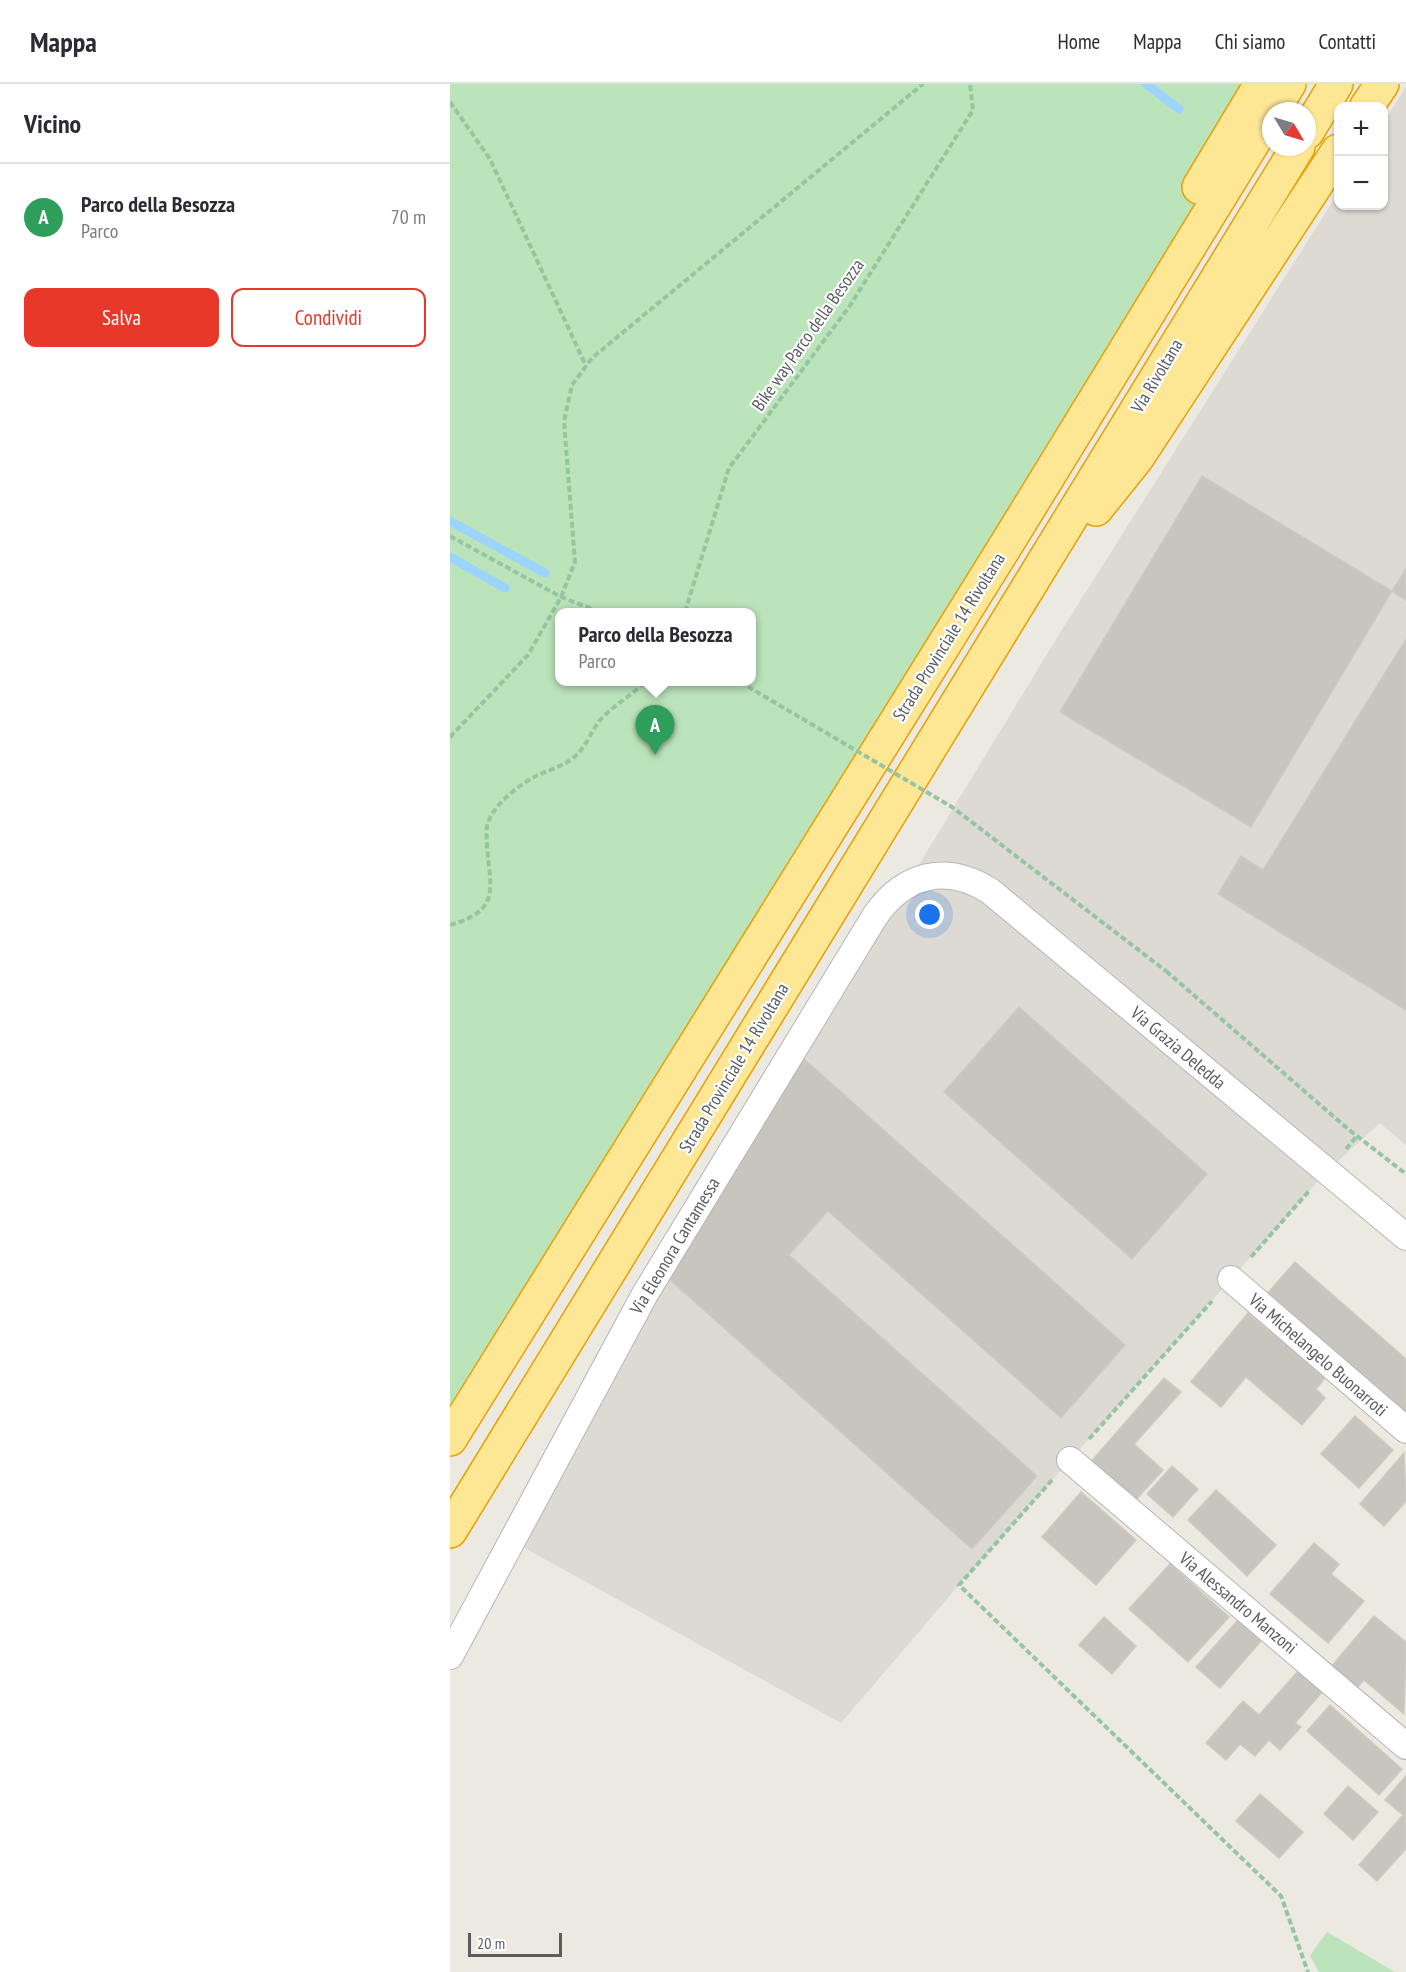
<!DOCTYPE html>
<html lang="it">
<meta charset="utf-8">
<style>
:root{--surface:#fff;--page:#f7f7f7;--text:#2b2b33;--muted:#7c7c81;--line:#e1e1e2;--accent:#e8382a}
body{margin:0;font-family:"PT Sans Narrow",sans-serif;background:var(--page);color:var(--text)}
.controls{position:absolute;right:18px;top:18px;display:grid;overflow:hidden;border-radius:12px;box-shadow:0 2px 4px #0004}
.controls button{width:54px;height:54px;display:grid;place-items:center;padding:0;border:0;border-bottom:2px solid var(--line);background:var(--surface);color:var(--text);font:30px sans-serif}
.compass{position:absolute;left:812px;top:18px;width:54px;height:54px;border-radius:50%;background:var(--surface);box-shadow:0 2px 4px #0004;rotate:128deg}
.scale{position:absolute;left:18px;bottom:15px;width:94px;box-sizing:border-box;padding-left:6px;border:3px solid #595c61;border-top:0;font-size:16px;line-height:21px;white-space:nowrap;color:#595c61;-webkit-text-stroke:4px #fff;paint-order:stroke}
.you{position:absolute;left:480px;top:831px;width:21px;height:21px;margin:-15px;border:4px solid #fff;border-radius:50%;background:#1a73e8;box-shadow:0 0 0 9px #1a73e833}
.badge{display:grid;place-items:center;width:39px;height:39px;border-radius:50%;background:var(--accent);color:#fff;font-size:20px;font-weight:700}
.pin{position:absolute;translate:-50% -50px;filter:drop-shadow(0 2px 3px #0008)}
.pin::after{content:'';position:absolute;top:32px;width:21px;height:18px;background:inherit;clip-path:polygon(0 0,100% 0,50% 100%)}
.popup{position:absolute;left:105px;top:524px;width:201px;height:78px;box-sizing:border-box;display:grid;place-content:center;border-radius:12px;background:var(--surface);filter:drop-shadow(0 2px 4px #0005);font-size:20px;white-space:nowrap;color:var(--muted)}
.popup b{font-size:22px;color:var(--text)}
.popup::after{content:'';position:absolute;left:50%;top:100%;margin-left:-12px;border:12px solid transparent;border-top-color:var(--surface)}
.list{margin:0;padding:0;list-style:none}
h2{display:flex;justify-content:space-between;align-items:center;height:78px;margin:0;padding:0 24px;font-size:26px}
h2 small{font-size:20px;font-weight:400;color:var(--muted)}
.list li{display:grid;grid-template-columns:39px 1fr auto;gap:18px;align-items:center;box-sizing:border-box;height:108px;padding:0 24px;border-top:2px solid var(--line)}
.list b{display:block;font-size:22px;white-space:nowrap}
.list p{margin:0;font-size:20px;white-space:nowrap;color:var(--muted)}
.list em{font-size:20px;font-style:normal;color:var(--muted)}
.actions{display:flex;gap:12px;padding:18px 24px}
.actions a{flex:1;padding:14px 0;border:2px solid var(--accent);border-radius:12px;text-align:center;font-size:21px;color:var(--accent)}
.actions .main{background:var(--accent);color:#fff}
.map{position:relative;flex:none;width:956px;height:1888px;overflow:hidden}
header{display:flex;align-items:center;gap:36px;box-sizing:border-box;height:84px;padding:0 30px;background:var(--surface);border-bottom:2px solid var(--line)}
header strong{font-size:28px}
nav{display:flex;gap:33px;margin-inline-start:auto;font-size:21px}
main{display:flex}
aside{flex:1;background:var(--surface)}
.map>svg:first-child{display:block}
</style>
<header>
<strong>Mappa</strong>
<nav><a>Home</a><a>Mappa</a><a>Chi siamo</a><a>Contatti</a></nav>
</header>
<main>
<aside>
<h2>Vicino<small></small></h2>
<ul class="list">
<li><span class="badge" style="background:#2e9e5b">A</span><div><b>Parco della Besozza</b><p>Parco</p></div><em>70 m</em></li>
</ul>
<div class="actions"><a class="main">Salva</a><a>Condividi</a></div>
</aside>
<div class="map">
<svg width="956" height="1888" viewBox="0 0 956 1888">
<rect width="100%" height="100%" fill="#ece9e0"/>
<path fill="#dddad4" d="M956,3V1061L930,1039L877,1087L509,1501L391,1639L71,1462L209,1208L608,552L888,109V122H934V38Z"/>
<path fill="#bce4bb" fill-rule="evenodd" d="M0,0H819L0,1342ZM109,528H301V598H109Z
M877,1848L945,1888H869L860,1872Z"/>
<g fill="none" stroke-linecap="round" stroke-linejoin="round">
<path stroke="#9dd4fe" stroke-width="9" d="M696,0L729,25
M0,437L95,489
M0,473L55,504"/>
</g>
<path fill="#c8c5bf" stroke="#d0cabe" stroke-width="1.5" d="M752,392L942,507L801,743L610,628Z
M956,485V516L942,507Z
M956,555V926L768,810L791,772L813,786Z
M569,923L757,1090L682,1175L494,1008Z
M353,974L675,1261L611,1334L378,1127L339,1171L587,1392L522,1465L218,1194Z
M845,1178L956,1275V1333L816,1211Z
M798,1229L875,1294L866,1305L875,1314L852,1341L796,1293L771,1323L741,1298Z
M714,1294L731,1308L684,1360L713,1386L683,1419L639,1380Z
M905,1332L943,1366L909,1404L871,1370Z
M954,1369L956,1417L934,1442L910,1420Z
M722,1382L748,1405L723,1433L697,1410Z
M766,1406L826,1461L797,1492L738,1436Z
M631,1408L686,1456L646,1501L592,1453Z
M864,1459L889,1480L881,1490L914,1517L878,1559L820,1510Z
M720,1480L779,1533L738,1578L679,1525Z
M924,1532L956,1558L954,1630L914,1596L906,1605L881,1583Z
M654,1533L686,1562L662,1590L629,1561Z
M788,1536L811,1557L770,1604L746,1583Z
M849,1586L873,1607L845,1639L851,1643L830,1666L819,1656L805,1672L790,1660L776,1676L756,1659L793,1617L809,1631Z
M880,1621L952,1685L929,1711L857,1647Z
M956,1692V1765L927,1797L909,1781L953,1731L935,1716Z
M898,1702L928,1728L903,1756L874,1730Z
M810,1710L853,1748L829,1774L786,1737Z"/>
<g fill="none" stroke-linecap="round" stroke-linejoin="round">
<g stroke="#b3b6bb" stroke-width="28">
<path id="minor" d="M781,1195L956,1346
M620,1376L956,1662
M0,1572L195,1210L425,832C454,790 496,779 540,807L956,1153"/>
</g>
<g stroke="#eaa001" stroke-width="36">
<path id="trunk" d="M917,22L932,0
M822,27L839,0
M857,48L886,0
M749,103L811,0
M646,425L687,374L888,67
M0,1355L561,453L821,29
M0,1447L848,63"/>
</g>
<path stroke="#95c5a2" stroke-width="4" stroke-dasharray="6 3" stroke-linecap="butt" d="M0,18L40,75L136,282
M0,452L111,513L150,528
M235,528L279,384L399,223L523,26L520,0
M0,653L78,571L111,513L125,478L114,337L122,301L142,274L473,0
M0,841C50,827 41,806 37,763C37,755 35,743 39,736C47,718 69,701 86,692C98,686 112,683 123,674C137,663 141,646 152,634C165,620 182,612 194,598
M716,887L898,1045L956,1090
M896,1065L907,1052
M801,1173L859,1107
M639,1355L762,1217
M602,1396L509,1501L831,1812L858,1888"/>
<use href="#minor" stroke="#fff" stroke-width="26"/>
<use href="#trunk" stroke="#fde694" stroke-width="33"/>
<path stroke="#95c5a2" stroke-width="4" stroke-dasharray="6 3" stroke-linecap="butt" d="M290,598L502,723L716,887"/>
</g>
<g text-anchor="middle" stroke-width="4.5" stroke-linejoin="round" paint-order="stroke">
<g font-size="18" fill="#595c61" stroke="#fff">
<text transform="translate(358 251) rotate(-55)" y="6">Bike way Parco della Besozza</text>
<text transform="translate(707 292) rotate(-59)" y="6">Via Rivoltana</text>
<text transform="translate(499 553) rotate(-58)" y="6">Strada Provinciale 14 Rivoltana</text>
<text transform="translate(728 964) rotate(40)" y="6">Via Grazia Deledda</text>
<text transform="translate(284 984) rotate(-59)" y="6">Strada Provinciale 14 Rivoltana</text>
<text transform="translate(225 1162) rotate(-59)" y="6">Via Eleonora Cantamessa</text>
<text transform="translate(868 1271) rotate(41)" y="6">Via Michelangelo Buonarroti</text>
<text transform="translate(788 1519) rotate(40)" y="6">Via Alessandro Manzoni</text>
</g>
</g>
</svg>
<div class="controls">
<button>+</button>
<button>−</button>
</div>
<svg class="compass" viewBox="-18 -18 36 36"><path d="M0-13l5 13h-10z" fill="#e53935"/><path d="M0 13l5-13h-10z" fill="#7c7c81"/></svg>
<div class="scale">20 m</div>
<div class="you"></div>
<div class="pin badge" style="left:205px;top:671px;background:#2e9e5b">A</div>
<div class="popup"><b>Parco della Besozza</b>Parco</div>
</div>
</main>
